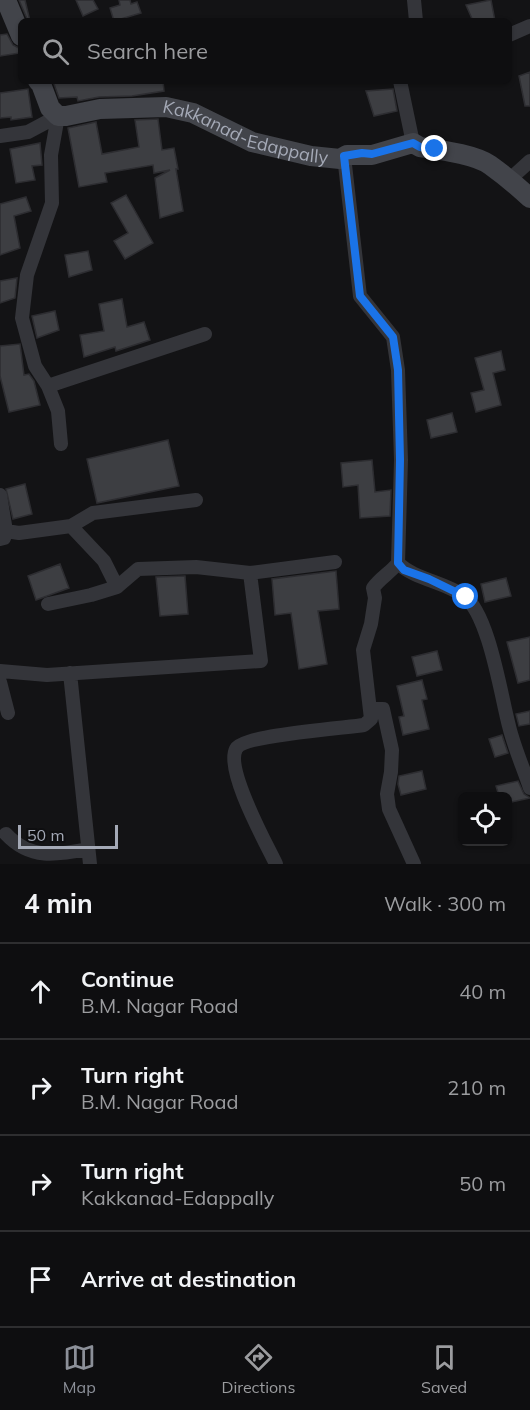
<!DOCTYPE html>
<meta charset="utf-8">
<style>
:root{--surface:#0e0e10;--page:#1c1c1e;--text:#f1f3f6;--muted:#9b9c9f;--line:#2e2e30;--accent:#8c9099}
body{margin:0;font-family:Mulish,sans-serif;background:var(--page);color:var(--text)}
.controls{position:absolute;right:18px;bottom:18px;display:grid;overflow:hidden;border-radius:9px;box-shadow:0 2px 4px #0004}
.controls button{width:54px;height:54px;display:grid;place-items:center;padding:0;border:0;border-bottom:2px solid var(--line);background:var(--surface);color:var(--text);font:30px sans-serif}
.scale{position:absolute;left:18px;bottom:15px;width:100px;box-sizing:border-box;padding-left:6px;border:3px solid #a4a9b6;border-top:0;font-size:16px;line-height:21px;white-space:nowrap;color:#a4a9b6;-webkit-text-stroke:4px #0e0e10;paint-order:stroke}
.stop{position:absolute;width:18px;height:18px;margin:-14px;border:4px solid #1a73e8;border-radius:50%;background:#fff}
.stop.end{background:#1a73e8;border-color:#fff;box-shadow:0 2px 6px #0008}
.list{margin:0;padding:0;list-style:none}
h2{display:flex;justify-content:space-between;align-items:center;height:78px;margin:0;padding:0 24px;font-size:26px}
h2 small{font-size:20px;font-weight:400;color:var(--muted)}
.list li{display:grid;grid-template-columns:39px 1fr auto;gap:18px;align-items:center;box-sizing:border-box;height:96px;padding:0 24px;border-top:2px solid var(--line)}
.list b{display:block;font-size:22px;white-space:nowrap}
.list p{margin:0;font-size:20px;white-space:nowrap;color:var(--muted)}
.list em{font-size:20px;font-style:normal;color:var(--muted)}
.icon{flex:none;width:33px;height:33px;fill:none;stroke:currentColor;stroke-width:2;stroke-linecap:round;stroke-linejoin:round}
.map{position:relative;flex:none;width:530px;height:864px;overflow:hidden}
.search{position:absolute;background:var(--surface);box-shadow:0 2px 4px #0004;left:18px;right:18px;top:18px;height:66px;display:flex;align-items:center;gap:15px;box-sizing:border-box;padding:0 21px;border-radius:9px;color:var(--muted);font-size:22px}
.sheet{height:462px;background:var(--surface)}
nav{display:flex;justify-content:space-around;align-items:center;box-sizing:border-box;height:84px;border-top:2px solid var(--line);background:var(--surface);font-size:16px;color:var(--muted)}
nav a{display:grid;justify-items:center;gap:3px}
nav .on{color:var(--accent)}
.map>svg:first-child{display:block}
</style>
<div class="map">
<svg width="530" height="864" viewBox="0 0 530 864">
<rect width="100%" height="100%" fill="#131315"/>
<path fill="#3d3e42" stroke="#2d2d31" stroke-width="1.5" d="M19,0H25L30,21H28Z
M76,0H93L98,9L83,16Z
M119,0H130L131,4L137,2L141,13L114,21L110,8L120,5Z
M491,0L495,21H473L466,5Z
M7,34L13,45L19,48L20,53L0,56V35Z
M530,72V106H525L519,76Z
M53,81H163L164,91L132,96L99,97L78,101L77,97L59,98Z
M28,89L32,117L11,120V117L0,118V93Z
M393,89L397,111L374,116L366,91Z
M158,119L162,150L174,148L178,169H176L183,211L160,218L155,178L170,170L154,173L153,165L105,173L107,182L79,187L68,128L96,122L102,154L139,147L135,120Z
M40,143L42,165L32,166L35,180L16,183L10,149Z
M126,195L153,243L125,259L114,241L128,233L111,203Z
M26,197L31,211L14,216L20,248L0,255V204Z
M88,251L92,270L69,277L65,255Z
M17,278L15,298L0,303V281Z
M122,299L127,327L144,322L150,340L116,351L115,347L84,357L80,335L104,331L99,304Z
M55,311L59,330L37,338L32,316Z
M20,344L24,375L29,374L34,381L40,405L9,412L0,376V346Z
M501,351L505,370L493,373L501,405L476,412L471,393L484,390L475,358Z
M452,413L457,432L431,438L427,420Z
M168,440L179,486L97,503L87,459Z
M372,460L375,492L391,490L390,516L360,518L358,485L343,487L341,463Z
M25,484L32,514L13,519L6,489Z
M60,564L69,588L36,600L28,576Z
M336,571L339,609L318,611L327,664L299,669L291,613L275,615L272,579Z
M185,576L188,614L160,616L156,577Z
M506,578L511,596L485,602L481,584Z
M530,637V680L518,683L507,642Z
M437,651L442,670L417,676L412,657Z
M422,680L427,699L422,700L429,729L403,735L399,717L404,716L397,686Z
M530,711V724L519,726L516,714Z
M502,735L508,753L495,757L489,739Z
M422,771L426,789L401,795L398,784L399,776Z
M518,781L524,794L530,798L507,803V796H499L496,786Z"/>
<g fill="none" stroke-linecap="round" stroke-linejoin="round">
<path stroke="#34353a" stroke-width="14" d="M414,0L416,21
M509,35L530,26
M400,81L413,143
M0,136L28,132L58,116L51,155L52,203L27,275L22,318L35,366L48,386L58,411L61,444
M344,156L360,296L393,337L398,370L401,460L398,563C414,579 445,582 464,596C489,614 501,696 509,726C514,747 523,767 530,788
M510,179L530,161
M48,386L205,334
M0,495L6,531L4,538L0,539
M71,526L93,513L196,500
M6,531L19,533L71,526L104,561L117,587
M48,604L91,595L117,587L138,569L196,567L250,573L335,562
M0,671L47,675L261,661L250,573
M70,673L90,864
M0,682L8,713
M370,709H383L392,750L391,772L387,794L389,809L414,864
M6,834C30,860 57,855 88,849
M276,864C266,843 225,770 236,749C243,735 344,728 364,725L371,719L363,650L371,624L375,598L373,588C380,578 390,573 398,563"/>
<g stroke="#42444a" stroke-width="20">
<path d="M6,0L21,36"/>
<path id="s1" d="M38,81L41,84L50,108L58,116H66L100,109L166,107L193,113L252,142L311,156L340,159L347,155H372L413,143L420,147C439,150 474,154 490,165C504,175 517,186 530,198"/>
</g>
</g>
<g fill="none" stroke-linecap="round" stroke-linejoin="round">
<path stroke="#1a73e8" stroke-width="8" d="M435,149L420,147L413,143L372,154L362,153L344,156L360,296L393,337L398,370L400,460L398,563L404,570L429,579L466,597"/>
</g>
<g text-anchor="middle" stroke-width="6" stroke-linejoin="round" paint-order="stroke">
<g font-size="18" fill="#a4a9b6" stroke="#0e0e10">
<text dy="6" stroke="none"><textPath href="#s1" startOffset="234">Kakkanad-Edappally</textPath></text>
</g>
</g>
</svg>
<div class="controls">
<button><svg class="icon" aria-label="locate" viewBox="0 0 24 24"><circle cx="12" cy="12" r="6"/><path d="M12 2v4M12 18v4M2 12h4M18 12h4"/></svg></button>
</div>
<div class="scale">50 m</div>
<div class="stop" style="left:466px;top:597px"></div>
<div class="stop end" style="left:435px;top:149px"></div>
<div class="search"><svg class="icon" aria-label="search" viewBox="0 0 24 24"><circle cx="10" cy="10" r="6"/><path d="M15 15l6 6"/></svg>Search here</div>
</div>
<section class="sheet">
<h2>4 min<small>Walk · 300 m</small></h2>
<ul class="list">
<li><svg class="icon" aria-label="ahead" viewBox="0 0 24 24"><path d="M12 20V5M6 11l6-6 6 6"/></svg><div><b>Continue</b><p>B.M. Nagar Road</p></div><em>40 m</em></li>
<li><svg class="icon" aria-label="right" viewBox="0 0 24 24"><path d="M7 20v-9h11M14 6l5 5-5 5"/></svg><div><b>Turn right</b><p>B.M. Nagar Road</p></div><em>210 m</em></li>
<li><svg class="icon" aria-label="right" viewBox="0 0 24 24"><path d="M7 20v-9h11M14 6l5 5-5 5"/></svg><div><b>Turn right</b><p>Kakkanad-Edappally</p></div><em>50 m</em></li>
<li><svg class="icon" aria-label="arrive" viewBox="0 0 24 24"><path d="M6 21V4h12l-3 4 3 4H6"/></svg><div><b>Arrive at destination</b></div></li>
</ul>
</section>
<nav>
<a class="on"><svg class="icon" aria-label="map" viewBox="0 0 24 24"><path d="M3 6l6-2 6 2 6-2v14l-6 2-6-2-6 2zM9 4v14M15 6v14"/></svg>Map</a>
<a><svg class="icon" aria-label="directions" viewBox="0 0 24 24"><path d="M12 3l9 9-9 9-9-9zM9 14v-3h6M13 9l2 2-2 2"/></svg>Directions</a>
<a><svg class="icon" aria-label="saved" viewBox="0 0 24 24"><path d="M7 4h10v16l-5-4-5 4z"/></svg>Saved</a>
</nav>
